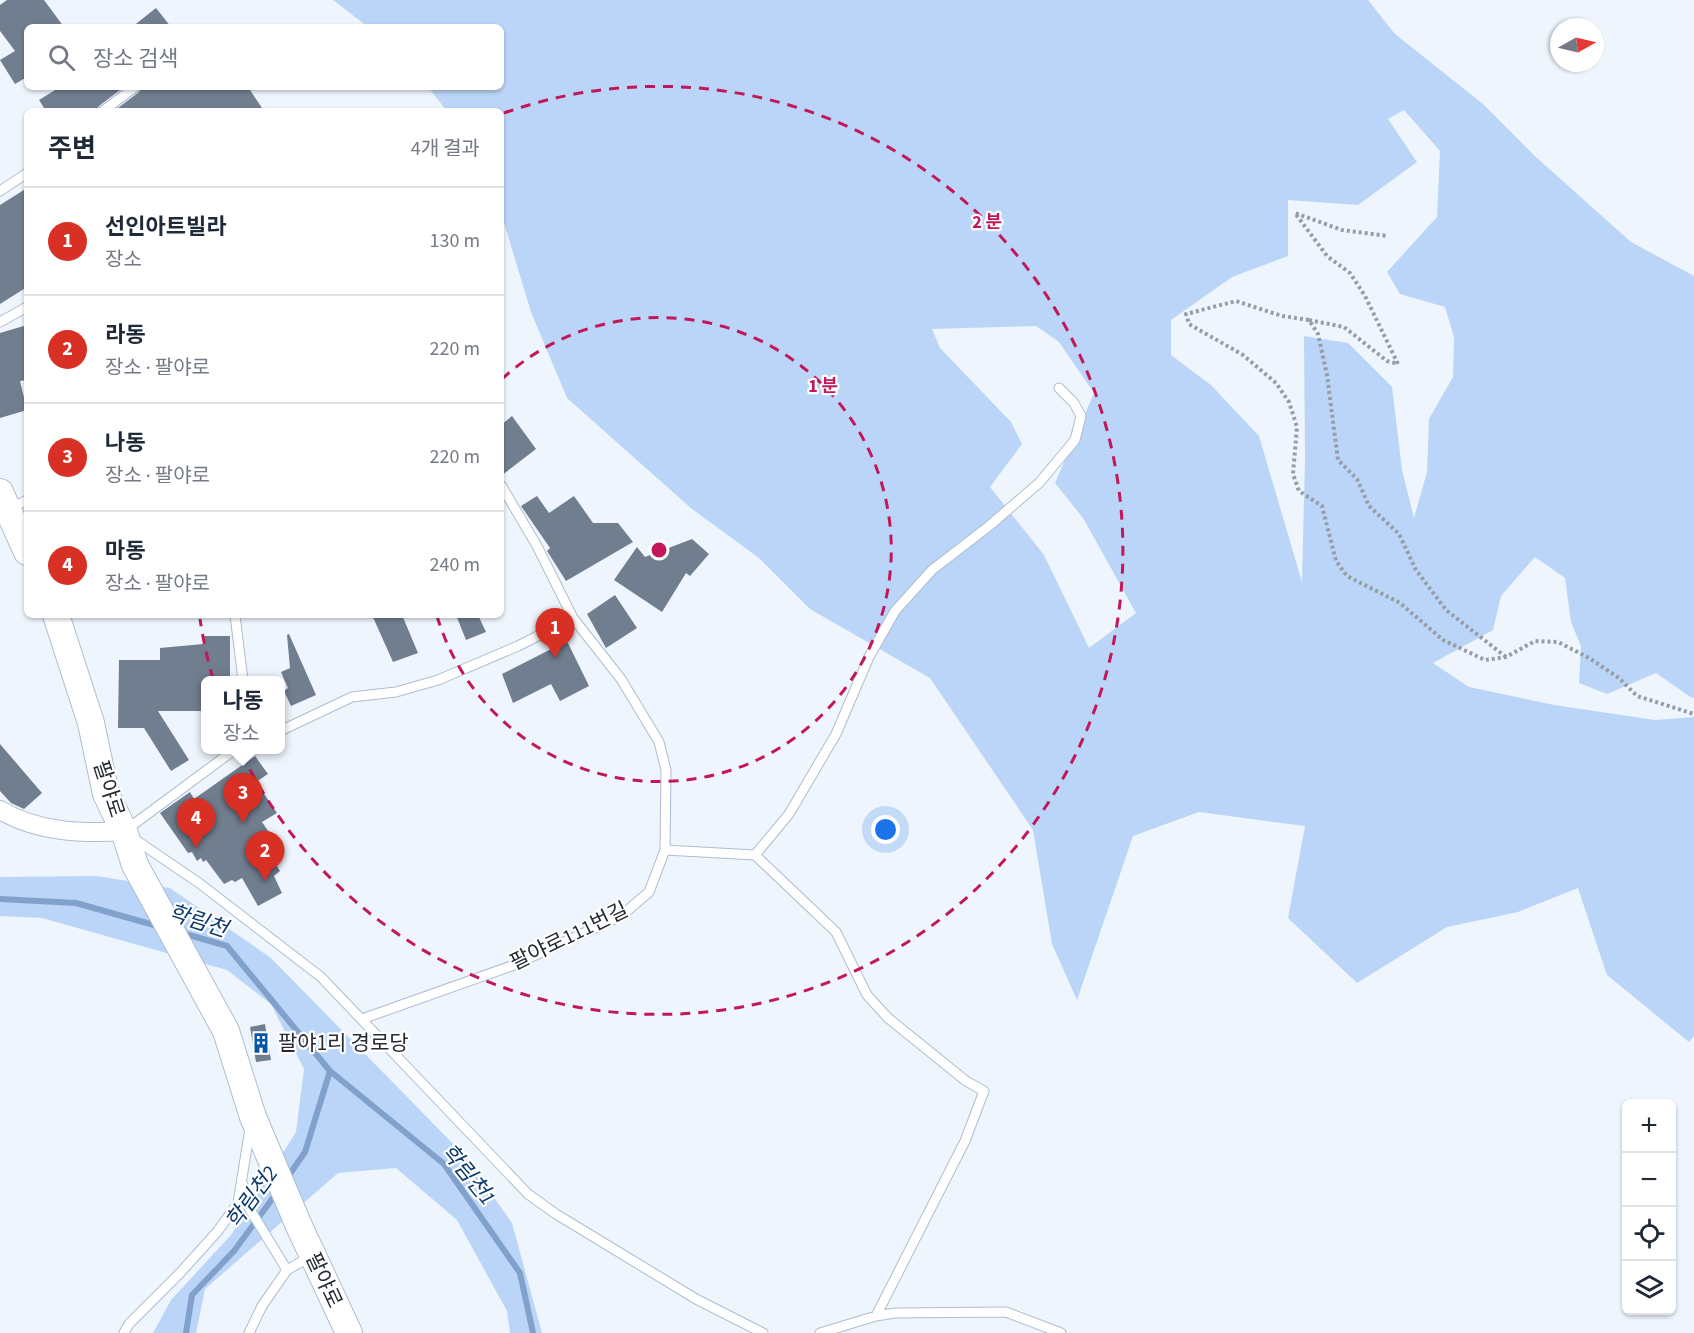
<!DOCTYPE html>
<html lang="ko">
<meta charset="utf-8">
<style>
:root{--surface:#fff;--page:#f2f2f3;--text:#1f2937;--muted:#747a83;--line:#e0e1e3;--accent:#d93025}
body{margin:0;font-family:"Source Sans 3","Noto Sans KR",sans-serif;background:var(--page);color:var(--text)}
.controls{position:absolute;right:18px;bottom:18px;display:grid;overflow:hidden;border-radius:9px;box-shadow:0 2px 4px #0004}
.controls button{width:54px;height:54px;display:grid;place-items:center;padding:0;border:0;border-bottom:2px solid var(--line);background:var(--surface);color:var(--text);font:30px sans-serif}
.compass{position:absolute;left:1550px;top:18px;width:54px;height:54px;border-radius:50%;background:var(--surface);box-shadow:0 2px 4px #0004;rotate:82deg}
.you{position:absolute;left:886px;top:830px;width:21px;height:21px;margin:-15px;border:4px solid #fff;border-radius:50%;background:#1a73e8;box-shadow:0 0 0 9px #1a73e833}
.badge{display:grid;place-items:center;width:39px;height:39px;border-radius:50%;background:var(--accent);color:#fff;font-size:20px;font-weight:700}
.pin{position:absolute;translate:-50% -50px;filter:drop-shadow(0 2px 3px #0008)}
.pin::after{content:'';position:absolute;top:32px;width:21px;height:18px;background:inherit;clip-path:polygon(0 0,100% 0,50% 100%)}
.popup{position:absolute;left:201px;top:676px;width:84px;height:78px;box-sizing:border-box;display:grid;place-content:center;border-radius:9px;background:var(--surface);filter:drop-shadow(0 2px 4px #0005);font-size:20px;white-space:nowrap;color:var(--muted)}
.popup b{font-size:22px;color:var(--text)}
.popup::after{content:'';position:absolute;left:50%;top:100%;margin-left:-12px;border:12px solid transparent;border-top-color:var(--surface)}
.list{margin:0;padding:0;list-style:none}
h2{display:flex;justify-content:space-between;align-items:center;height:78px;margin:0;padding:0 24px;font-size:26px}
h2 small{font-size:20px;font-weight:400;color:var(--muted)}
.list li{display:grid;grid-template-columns:39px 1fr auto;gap:18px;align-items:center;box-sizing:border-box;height:108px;padding:0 24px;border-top:2px solid var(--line)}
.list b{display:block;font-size:22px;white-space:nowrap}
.list p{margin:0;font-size:20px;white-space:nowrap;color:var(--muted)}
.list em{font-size:20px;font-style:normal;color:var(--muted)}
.icon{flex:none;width:33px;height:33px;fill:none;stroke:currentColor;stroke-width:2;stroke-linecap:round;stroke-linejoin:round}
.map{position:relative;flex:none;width:1694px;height:1333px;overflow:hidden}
.search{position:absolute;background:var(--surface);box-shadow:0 2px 4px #0004;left:24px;top:24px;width:480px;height:66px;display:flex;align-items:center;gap:15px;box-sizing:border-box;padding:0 21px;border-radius:9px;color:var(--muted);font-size:22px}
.panel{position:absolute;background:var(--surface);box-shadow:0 2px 4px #0004;left:24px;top:108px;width:480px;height:510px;border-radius:9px}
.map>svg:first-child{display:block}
</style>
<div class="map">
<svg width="1694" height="1333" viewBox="0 0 1694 1333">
<rect width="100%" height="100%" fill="#eff5fd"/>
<path fill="#bad5f7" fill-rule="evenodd" d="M333,0H1368L1395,34L1483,104L1537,158L1631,242L1694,276V697L1692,698L1656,673L1607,694L1579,683L1581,646L1571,622L1565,578L1535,557L1501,596L1493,630L1433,663L1469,687L1554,705L1655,720L1694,717V1036L1689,1042L1607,975L1578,888L1518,912L1447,927L1357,983L1288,918L1305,826L1199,812L1133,836L1077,1000L1052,944L1033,830L930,678L810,609L759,558L692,509L567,398L531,312L501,213V111H447L428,87H501V27H368ZM1404,110L1440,151L1437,217L1387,272L1400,294L1445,307L1454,337L1453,377L1429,419L1427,472L1414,518L1402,470L1392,387L1348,343L1304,336L1305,458L1302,582L1259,436L1211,385L1171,355V320L1232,277L1288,256V200L1358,205L1417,162L1388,119ZM1036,326L1059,342L1094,393L1055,483L1083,518L1136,613L1089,648L1044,555L990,487L1022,444L1011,422L940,348L932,329Z
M97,876L170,888L271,958L465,1156L512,1223L542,1333H510L507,1311L457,1220L396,1168L338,1173L205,1289L196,1333H153L171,1300L231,1235L296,1132L304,1069L271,1004L227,970L42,918L0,916V877Z"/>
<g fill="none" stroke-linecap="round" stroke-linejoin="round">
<path stroke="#81a1cb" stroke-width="6" d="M0,899L76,903L161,927
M182,933L227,946L330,1071L444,1164L520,1273L533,1333
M287,1178L305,1152L330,1071
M186,1333L192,1295L234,1251L278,1191"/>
</g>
<path fill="#707e8f" d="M7,0H44L64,27H27V77L15,84L0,60L15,51L0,31V5Z
M156,8L171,27H132Z
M60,87H124L99,106L96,111H46L39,100Z
M142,87H248L264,111H114L139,92Z
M27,188V287L0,304V205Z
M27,325V380L20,381L27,410L0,418V333Z
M512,416L536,449L501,476V425Z
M537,496L549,513L574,496L593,523H618L633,542L566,581L547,551L550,548L521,506Z
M692,539L709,554L690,576L686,573L662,612L614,580L637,547L645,557Z
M615,595L637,628L606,648L587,614Z
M372,615H402L418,653L393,662Z
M456,615H478L486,632L466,640Z
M289,634L316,695L291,706L284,691L288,688L281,672L290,668L287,635Z
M203,636H230V681H206V711H158L189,760L171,771L144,728H118L119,660H160V648L203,644Z
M567,641L589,686L560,701L551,684L513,703L502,674Z
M0,744L42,793L24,809L11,803L0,791Z
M255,756L268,774L256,782L277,813L262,822L281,850L271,856L280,871L274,876L282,893L258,906L242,878L235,882L232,880L224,884L206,860L203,862L201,858L197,861L192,852L188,853L160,813L190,792L194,799Z
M265,1024L271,1060L256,1062L250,1027Z"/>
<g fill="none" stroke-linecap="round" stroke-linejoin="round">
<g stroke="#aebdd0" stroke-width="11">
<path id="lane" d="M103,111L135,87
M0,191L27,173
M0,322L27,307
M10,509L27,500
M235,615L243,680
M280,731L352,697L396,692L438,680L518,646L573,618
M126,830L234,750
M133,838L199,883L321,977L528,1194L556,1214L696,1299L763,1333
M665,850L755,855L836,932L867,995L888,1018L966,1081L984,1091L965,1141L876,1316
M755,855L789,814L836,734L869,657L895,611L932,570L989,526L1039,483L1075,440L1081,416L1074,403L1059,388
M362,1019L514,965L621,916L649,892L665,850L666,770L659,742L621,679L573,618L537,546L501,485
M243,1185L246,1203L287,1270
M124,1333L129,1324L180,1273L217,1232L238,1203L250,1128
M249,1333L262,1306L287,1270L310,1257
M820,1333L876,1316L895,1313L1006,1312L1061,1333"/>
</g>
<g stroke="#aebdd0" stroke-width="20">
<path id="street" d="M0,810C37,832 82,834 124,831"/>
</g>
<g stroke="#aebdd0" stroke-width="28">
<path id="secondary" d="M0,492L27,552
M56,615L91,723L106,794L124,831L135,865L226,1031L253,1117L299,1226L349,1333"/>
</g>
<path stroke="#979da5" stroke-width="4" stroke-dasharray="3 3" stroke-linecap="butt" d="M1309,320L1344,327L1387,361L1398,364L1365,296L1350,273L1327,256L1295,213L1342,230L1388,236
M1506,657L1446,610L1416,570L1399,534L1369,506L1357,479L1338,460L1327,375L1318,334L1309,320L1282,316L1236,301L1186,314L1189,324L1243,355L1276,383L1289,402L1297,427L1293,474L1299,491L1322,506L1336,561L1347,576L1400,603L1443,640L1485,660L1506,657L1535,641L1558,642L1589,658L1619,678L1637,696L1694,714"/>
<use href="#lane" stroke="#fff" stroke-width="9"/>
<use href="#street" stroke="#fff" stroke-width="18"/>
<use href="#secondary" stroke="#fff" stroke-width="26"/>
</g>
<g fill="none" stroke="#c2185b" stroke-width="3" stroke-dasharray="10 8">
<path d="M502 379A232 232 0 1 1 437 616"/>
<path d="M504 113A464 464 0 1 1 200 619"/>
</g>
<defs>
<g id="building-bare" transform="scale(1.62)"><path d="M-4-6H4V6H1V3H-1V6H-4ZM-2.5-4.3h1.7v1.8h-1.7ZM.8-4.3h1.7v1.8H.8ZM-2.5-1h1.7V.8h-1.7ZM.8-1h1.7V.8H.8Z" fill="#0756a5" stroke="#fff" stroke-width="2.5" paint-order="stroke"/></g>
</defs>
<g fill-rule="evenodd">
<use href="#building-bare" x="261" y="1043"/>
</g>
<g text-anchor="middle" stroke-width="4.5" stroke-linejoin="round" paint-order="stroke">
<g font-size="21" fill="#262b33" stroke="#fff">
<text transform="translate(109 789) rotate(72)" y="7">팔야로</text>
<text transform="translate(569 936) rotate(-26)" y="7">팔야로111번길</text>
<text transform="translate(324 1280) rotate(65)" y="7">팔야로</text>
</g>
<g font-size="21" fill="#262b33" stroke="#fff" text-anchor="start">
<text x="278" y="1050">팔야1리 경로당</text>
</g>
<g font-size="22" font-style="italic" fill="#0b3a6d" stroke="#fff">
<text transform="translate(198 920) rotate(18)" y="8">학림천</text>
<text transform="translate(469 1174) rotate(51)" y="8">학림천1</text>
<text transform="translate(251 1197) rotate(-54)" y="8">학림천2</text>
</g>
</g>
<circle cx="659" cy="550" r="9" fill="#c2185b" stroke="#fff" stroke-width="3"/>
<g font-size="18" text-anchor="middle" font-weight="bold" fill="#c2185b" stroke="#fff" stroke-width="4.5" stroke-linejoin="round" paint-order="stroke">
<text x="987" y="228">2 분</text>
<text x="823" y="392">1 분</text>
</g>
</svg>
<div class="controls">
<button>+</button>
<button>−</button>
<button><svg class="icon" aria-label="locate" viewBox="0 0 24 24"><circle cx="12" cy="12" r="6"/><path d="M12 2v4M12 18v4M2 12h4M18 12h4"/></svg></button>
<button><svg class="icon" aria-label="layers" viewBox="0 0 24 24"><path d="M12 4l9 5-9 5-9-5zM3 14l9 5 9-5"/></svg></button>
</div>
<svg class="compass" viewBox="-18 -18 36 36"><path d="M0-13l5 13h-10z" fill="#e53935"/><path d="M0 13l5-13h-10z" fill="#747a83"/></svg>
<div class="you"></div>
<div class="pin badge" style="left:555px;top:658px">1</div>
<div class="pin badge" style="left:265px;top:881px">2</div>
<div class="pin badge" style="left:243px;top:823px">3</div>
<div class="popup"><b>나동</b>장소</div>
<div class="pin badge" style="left:196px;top:848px">4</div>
<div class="search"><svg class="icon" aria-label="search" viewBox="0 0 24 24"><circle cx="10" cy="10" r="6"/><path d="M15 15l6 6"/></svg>장소 검색</div>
<section class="panel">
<h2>주변<small>4개 결과</small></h2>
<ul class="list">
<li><span class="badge">1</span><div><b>선인아트빌라</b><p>장소</p></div><em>130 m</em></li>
<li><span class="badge">2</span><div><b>라동</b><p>장소 · 팔야로</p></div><em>220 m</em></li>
<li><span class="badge">3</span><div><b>나동</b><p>장소 · 팔야로</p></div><em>220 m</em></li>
<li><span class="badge">4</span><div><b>마동</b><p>장소 · 팔야로</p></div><em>240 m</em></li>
</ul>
</section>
</div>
